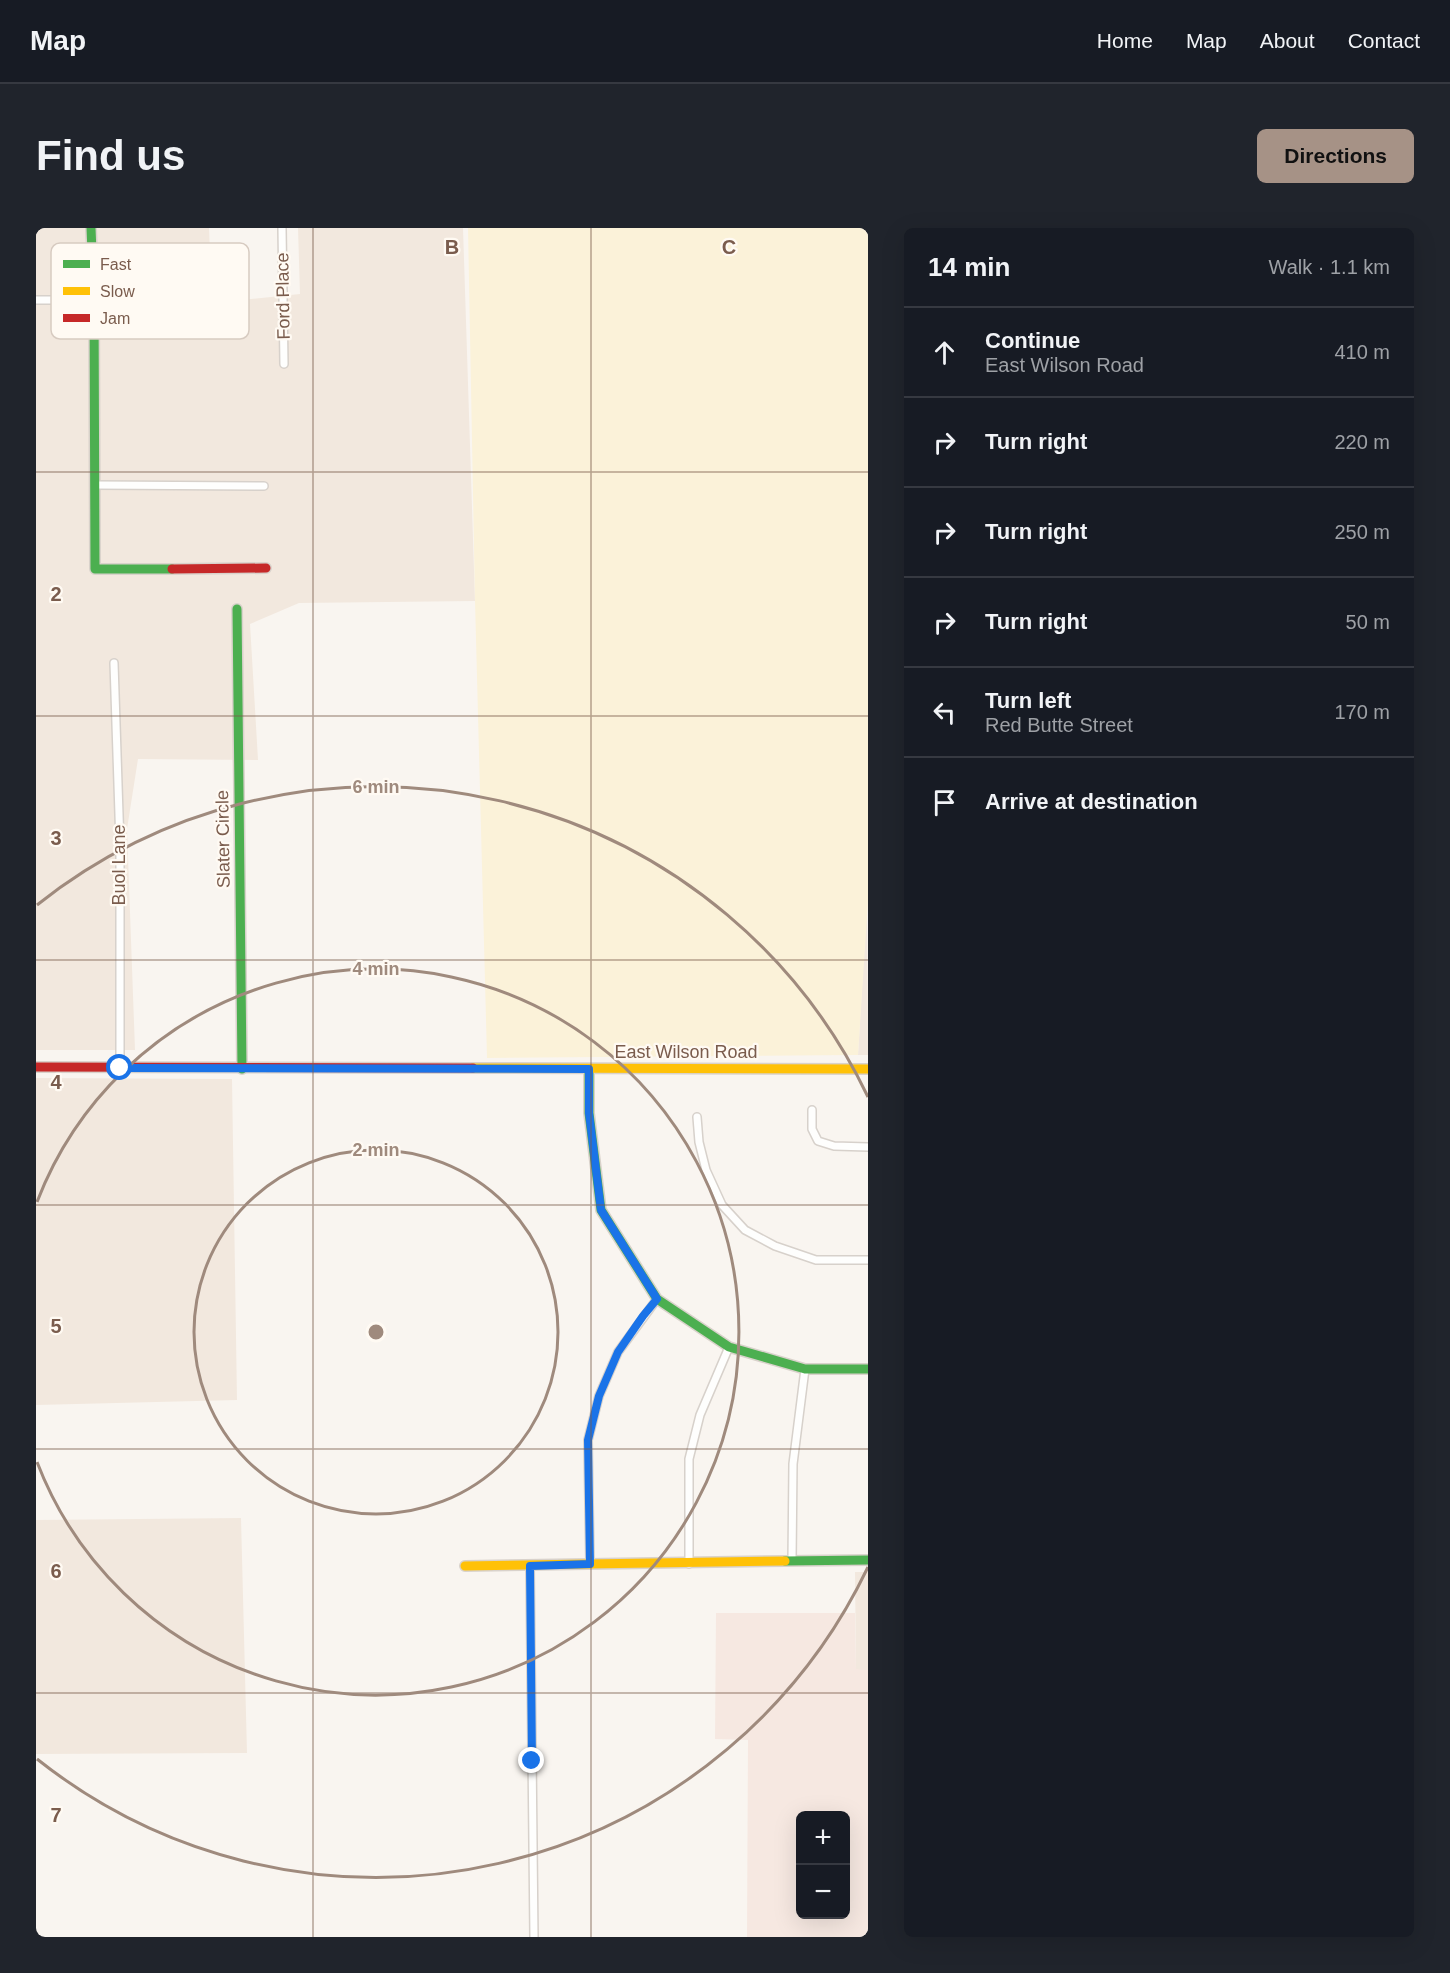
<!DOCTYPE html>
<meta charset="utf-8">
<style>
:root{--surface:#171b24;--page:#20242c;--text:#f1f3f6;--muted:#9ea1a6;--line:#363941;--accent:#a69286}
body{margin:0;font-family:Helvetica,sans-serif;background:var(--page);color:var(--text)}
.controls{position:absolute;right:18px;bottom:18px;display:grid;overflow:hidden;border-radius:9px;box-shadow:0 6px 24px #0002}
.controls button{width:54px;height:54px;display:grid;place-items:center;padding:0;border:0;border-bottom:2px solid var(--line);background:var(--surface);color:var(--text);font:30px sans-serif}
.stop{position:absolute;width:18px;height:18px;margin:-14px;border:4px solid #1a73e8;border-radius:50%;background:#fff}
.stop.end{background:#1a73e8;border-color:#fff;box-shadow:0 2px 6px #0008}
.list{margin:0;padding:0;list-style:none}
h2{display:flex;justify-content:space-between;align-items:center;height:78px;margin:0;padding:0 24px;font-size:26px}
h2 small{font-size:20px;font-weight:400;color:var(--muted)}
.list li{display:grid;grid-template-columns:39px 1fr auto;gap:18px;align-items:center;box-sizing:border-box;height:90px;padding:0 24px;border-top:2px solid var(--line)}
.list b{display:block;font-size:22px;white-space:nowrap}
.list p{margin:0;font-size:20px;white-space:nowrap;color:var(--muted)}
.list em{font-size:20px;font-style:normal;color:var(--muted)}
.icon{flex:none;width:33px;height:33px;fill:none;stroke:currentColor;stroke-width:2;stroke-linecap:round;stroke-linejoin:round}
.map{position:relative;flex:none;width:832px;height:1709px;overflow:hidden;border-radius:9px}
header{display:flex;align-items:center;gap:36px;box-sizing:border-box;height:84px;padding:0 30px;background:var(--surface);border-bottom:2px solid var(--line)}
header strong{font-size:28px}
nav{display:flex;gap:33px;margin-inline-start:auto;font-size:21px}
.intro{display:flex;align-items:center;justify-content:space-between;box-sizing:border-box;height:144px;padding:0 36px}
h1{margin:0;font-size:42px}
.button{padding:15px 27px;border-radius:9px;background:var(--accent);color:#111;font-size:21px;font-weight:700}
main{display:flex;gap:36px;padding:0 36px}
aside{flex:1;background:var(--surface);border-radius:9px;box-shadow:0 6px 24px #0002}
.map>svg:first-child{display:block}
</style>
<header>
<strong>Map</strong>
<nav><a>Home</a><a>Map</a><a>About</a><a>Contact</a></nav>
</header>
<div class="intro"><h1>Find us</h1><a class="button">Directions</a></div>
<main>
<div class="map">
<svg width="832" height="1709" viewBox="0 0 832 1709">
<rect width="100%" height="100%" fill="#f9f5f0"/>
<path fill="#f2e8de" d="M0,0H173L176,75L264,66L262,0H427L439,373L263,375L214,396L222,532L102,531L91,601L99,822H0Z
M831,673L832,827H822Z
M0,850L196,851L201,1172L0,1177Z
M205,1290L211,1525L0,1526V1292Z
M819,1344H832V1442H820Z"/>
<path fill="#f6e8e1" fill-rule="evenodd" d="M680,1385H819L820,1441L832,1442V1709H711L712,1512L679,1511ZM764,1588H810V1686H764Z"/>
<path fill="#fbf2d9" d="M432,0H832V673L822,827L451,830L439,373Z"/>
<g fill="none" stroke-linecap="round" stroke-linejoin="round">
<g stroke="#d7d1cb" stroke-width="10">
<path id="street" d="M246,0L248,136
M0,72H58
M59,257L228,258
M78,435L84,617V840
M776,882V901L782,913L798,918L832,919
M661,889L663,914L670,942L686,977L709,1002L739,1018L780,1032H832
M756,1333L757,1236L769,1141
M554,1336L552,1212L563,1168L582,1124L621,1071
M653,1336V1231L664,1187L693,1119
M494,1338L498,1709"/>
</g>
<g stroke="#d9d2cb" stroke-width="12">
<path id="fast" d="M55,0L58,72L59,341H136
M201,381L206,841
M553,841V885L565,982L621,1071L693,1119L769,1141H832
M749,1333L832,1332"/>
</g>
<g stroke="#d9d2cb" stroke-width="12">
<path id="slow" d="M437,840L832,841
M429,1338L749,1333"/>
</g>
<g stroke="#d9d2cb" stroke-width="12">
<path id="jam" d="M136,341L230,340
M0,839L437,840"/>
</g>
<use href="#street" stroke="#fefefd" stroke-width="7"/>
<use href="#fast" stroke="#4caf50" stroke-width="9"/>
<use href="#slow" stroke="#ffc107" stroke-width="9"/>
<use href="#jam" stroke="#c62828" stroke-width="9"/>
</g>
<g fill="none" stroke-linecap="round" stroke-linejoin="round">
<path stroke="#1a73e8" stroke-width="8" d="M84,840L553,841V885L565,982L621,1071L607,1088L582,1124L563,1168L552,1212L554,1336L494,1338L496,1533"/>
</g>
<path fill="none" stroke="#7a5c4d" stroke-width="1.5" stroke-opacity="0.55" d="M277,0V1709M555,0V1709M0,244H832M0,488H832M0,732H832M0,977H832M0,1221H832M0,1465H832"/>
<g fill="none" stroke="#9f8a7d" stroke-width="3">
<circle cx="340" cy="1104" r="182"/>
<path d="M1 974A363 363 0 1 1 1 1234"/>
<path d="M832 1339A545 545 0 0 1 1 1531M1 677A545 545 0 0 1 832 869"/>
</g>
<g text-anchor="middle" stroke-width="4.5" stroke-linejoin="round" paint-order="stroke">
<g font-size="18" fill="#7a5c4d" stroke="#fffaf3">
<text transform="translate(247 68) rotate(-91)" y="6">Ford Place</text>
<text transform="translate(187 611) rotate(-91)" y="6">Slater Circle</text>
<text transform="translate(83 637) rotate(-90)" y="6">Buol Lane</text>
<text x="650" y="830">East Wilson Road</text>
</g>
</g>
<rect x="15" y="15" width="198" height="96" rx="9" fill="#fffaf3" stroke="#d7cbc1" stroke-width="1.5"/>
<rect x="27" y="32" width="27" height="8" fill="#4caf50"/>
<rect x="27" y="59" width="27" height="8" fill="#ffc107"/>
<rect x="27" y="86" width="27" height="8" fill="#c62828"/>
<g font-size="16" fill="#7a5c4d">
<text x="64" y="42">Fast</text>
<text x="64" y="69">Slow</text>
<text x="64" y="96">Jam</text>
</g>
<g font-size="20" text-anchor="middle" font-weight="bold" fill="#7a5c4d" stroke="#fffaf3" stroke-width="4.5" stroke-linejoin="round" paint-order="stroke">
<text x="416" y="26">B</text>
<text x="693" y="26">C</text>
<text x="20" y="373">2</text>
<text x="20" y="617">3</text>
<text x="20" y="861">4</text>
<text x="20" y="1105">5</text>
<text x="20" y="1350">6</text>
<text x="20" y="1594">7</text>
</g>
<circle cx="340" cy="1104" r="9" fill="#9f8a7d" stroke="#fffaf3" stroke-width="3"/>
<g font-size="18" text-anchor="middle" font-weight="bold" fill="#9f8a7d" stroke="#fffaf3" stroke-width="4.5" stroke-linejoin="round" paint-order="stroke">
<text x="340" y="565">6 min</text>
<text x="340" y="747">4 min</text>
<text x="340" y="928">2 min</text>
</g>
</svg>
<div class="controls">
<button>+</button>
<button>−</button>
</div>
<div class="stop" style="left:84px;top:840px"></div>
<div class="stop end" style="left:496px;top:1533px"></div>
</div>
<aside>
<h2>14 min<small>Walk · 1.1 km</small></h2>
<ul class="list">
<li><svg class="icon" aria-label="ahead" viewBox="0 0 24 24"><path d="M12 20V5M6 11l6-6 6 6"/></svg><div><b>Continue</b><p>East Wilson Road</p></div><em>410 m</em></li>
<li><svg class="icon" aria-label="right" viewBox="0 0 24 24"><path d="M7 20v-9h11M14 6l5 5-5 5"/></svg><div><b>Turn right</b></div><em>220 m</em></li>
<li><svg class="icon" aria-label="right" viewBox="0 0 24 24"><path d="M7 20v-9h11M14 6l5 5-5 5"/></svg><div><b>Turn right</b></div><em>250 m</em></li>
<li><svg class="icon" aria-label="right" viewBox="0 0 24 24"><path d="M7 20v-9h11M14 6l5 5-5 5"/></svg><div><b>Turn right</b></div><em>50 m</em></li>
<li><svg class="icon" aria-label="left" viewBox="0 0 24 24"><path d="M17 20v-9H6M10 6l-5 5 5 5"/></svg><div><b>Turn left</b><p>Red Butte Street</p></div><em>170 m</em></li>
<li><svg class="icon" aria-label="arrive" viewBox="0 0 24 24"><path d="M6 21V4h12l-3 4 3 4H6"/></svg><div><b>Arrive at destination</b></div></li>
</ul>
</aside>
</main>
